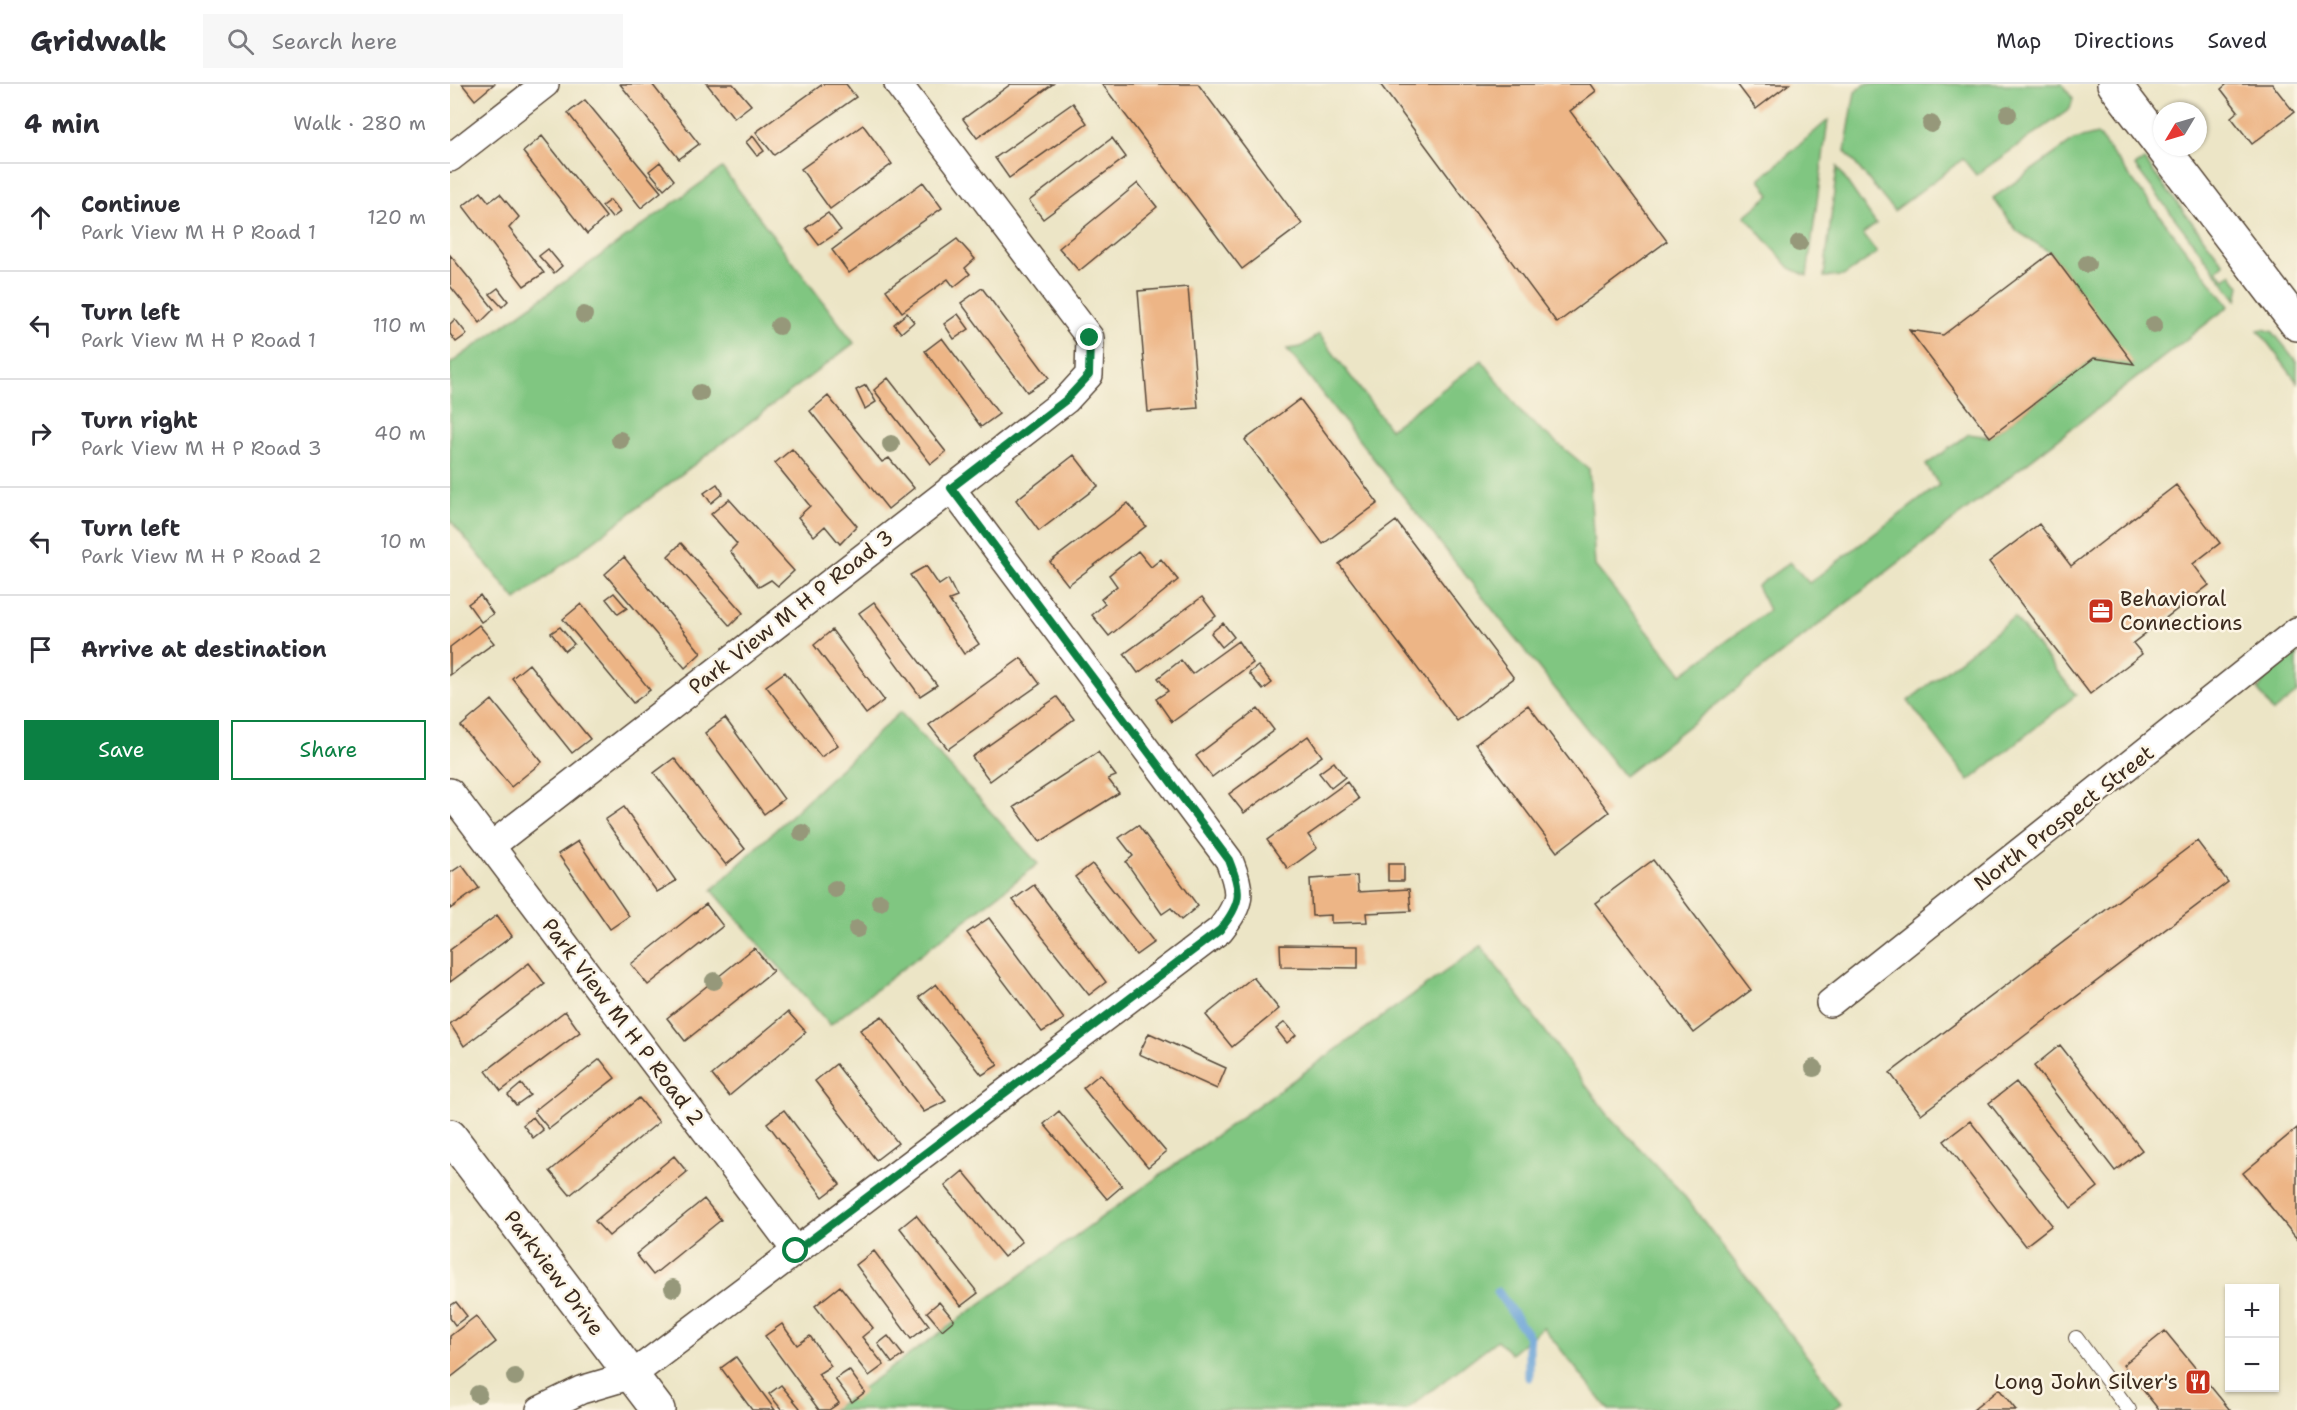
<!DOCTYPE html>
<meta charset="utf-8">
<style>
:root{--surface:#fff;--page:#f7f7f7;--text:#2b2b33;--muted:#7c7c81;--line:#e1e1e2;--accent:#0b8043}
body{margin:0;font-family:"Shantell Sans",sans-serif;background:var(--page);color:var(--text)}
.controls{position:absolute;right:18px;bottom:18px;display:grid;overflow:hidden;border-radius:0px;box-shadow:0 2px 4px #0004}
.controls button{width:54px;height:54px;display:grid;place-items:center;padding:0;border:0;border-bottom:2px solid var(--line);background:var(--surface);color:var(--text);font:30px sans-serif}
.compass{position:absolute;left:1703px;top:18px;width:54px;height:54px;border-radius:50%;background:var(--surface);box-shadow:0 2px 4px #0004;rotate:232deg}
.stop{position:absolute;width:18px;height:18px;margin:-14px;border:4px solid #0b8043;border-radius:50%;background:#fff}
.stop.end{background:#0b8043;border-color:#fff;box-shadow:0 2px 6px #0008}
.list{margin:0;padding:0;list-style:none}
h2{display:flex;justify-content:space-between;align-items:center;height:78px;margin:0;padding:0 24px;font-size:26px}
h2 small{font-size:20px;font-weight:400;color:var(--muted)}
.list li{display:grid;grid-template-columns:39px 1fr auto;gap:18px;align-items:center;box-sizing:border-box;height:108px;padding:0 24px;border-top:2px solid var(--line)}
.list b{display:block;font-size:22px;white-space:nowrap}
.list p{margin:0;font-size:20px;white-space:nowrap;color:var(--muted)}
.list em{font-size:20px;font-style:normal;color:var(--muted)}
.actions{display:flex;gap:12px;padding:18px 24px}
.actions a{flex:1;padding:14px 0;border:2px solid var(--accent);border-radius:0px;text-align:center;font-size:21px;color:var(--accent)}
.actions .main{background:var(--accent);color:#fff}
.icon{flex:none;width:33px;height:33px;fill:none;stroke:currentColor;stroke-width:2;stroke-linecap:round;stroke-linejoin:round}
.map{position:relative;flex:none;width:1847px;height:1326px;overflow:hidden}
header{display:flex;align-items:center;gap:36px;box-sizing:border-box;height:84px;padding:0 30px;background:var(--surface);border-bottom:2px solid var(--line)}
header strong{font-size:28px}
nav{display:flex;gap:33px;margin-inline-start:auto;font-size:21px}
.search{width:420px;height:54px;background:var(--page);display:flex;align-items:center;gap:15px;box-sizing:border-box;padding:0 21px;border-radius:0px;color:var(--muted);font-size:22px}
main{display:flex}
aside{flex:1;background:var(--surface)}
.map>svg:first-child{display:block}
</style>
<header>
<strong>Gridwalk</strong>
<div class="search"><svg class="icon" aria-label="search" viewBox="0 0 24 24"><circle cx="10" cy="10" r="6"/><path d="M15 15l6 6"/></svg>Search here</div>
<nav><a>Map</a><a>Directions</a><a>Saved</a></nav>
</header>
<main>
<aside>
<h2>4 min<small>Walk · 280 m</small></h2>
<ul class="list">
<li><svg class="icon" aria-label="ahead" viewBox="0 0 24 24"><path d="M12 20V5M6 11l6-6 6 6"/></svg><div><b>Continue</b><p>Park View M H P Road 1</p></div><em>120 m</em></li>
<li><svg class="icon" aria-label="left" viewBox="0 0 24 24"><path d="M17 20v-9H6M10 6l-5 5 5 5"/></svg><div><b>Turn left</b><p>Park View M H P Road 1</p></div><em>110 m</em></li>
<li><svg class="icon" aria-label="right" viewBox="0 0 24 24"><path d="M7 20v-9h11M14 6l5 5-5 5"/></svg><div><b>Turn right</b><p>Park View M H P Road 3</p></div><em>40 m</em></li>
<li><svg class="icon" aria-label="left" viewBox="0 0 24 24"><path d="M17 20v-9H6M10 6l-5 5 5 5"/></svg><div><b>Turn left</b><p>Park View M H P Road 2</p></div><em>10 m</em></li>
<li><svg class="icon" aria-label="arrive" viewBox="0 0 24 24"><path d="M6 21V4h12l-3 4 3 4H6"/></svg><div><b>Arrive at destination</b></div></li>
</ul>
<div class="actions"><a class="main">Save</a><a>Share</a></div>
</aside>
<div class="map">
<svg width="1847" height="1326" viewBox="0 0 1847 1326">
<rect width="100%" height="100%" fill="#fcf5e5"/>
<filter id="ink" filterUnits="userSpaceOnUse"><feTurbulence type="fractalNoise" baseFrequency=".0167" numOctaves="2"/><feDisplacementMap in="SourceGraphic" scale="12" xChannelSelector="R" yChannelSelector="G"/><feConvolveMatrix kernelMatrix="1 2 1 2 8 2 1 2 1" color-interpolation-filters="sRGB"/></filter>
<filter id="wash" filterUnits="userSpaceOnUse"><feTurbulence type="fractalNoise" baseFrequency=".008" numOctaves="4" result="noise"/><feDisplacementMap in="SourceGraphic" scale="24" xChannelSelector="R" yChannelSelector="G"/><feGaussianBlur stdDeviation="1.35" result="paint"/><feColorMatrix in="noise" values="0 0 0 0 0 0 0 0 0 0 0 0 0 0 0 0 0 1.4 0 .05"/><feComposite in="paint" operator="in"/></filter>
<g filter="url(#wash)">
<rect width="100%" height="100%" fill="#ece5c6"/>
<path fill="#80c681" stroke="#5e7850" stroke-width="1.5" d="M1416,0H1612L1623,15L1620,25L1526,91L1513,75L1444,127L1395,67L1405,8Z
M1378,36L1357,192L1340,184L1295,132L1320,111L1310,95Z
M1647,50L1779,222L1174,692L837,265L851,263L869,250L940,345L1032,276L1073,331L1139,385L1145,482L1232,590L1319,526L1307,502L1340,478L1359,499L1489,401L1476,381L1519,350L1540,353L1644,274L1683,280L1601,169L1567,147L1543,114L1624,56Z
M1694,76L1774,180L1767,186L1775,195L1781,190L1790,202L1787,216L1685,82Z
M1387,83L1426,140L1413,150L1427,169L1393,192L1374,193Z
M272,84L404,259L66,516L0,436V280Z
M1813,245L1823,248L1847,278V298L1808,246Z
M1564,533L1626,611L1519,697L1458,617Z
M1847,563V609L1823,628L1808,606L1823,582Z
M450,628L588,780L380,941L262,806Z
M1031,862L1159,1032L1232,1109L1392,1318L1382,1326H1159L1093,1243L1061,1270L1047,1256L956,1326H382Z"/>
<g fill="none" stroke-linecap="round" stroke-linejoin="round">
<path stroke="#67a2d7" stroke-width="9" d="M1048,1208L1079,1253V1293"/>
</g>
<g id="blocks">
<path fill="#edb586" d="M12,0H44L25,16Z
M170,0H202L249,60L229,75Z
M257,0H283L301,21L284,34Z
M373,0H396L406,13L324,71L306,48Z
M561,0H603L527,54L513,35Z
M652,0H748L852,140L792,185Z
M930,0H1141L1146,7L1120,27L1217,157L1107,239Z
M1287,0H1339L1306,25Z
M1777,0H1822L1844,28L1802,60L1781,33L1788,27L1771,5Z
M135,16L211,108L191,124L118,29Z
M623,19L637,39L559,94L545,74Z
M413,41L442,80L380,125L351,85Z
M92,52L156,133L137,150L73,68Z
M303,52L314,67L307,72L296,58Z
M662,54L676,73L593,135L579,117Z
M210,78L224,96L214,105L199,87Z
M473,98L492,124L399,189L382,166Z
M688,99L707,123L629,187L609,164Z
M31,108L39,118L50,110L69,133L59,144L94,189L74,202L13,122Z
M160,116L170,128L162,134L152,122Z
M378,129L391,146L369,161L356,144Z
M507,155L525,175L515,184L520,190L504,203L498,195L452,228L436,206Z
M98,165L112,182L104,189L89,172Z
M1601,169L1684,280L1644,274L1540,353L1459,246L1493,251Z
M0,171L44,225L30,239L0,202Z
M738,203L748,324L698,328L688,207Z
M48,204L58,217L52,223L40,210Z
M532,204L599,294L577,308L511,219Z
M457,229L464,238L451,249L444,240Z
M508,230L519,245L504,255L494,240Z
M5,235L17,250L6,258L0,250V240Z
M492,254L549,330L531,343L475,267Z
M438,294L496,368L481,380L424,306Z
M416,301L426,318L415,325L406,306Z
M378,312L432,378L439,374L464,404L438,425L360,327Z
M850,315L928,419L873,460L795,356Z
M342,365L407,442L390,460L375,442L364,452L348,433L360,422L325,379Z
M624,371L648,402L589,447L566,416Z
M267,400L273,409L261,419L254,409Z
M1726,401L1770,459L1743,480L1759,501L1683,559L1692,570L1640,610L1539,478L1589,440L1621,482Z
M279,415L344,487L328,502L321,496L309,503L280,467L287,460L261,430Z
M678,419L696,442L618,501L600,478Z
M946,437L1064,594L1007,637L889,480Z
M231,459L293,529L280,542L218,472Z
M688,467L701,483L711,475L728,496L659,552L642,531L655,520L651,515L667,502L659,491Z
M174,473L251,569L235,584L155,490Z
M476,482L489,501L498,495L507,513L499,516L529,560L514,570L460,491Z
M164,509L177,524L168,530L156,515Z
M30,511L43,530L31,538L18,520Z
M752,513L766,532L688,589L674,570Z
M424,518L487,601L470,612L409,529Z
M131,520L200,606L183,619L113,535Z
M773,539L784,553L772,563L761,549Z
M29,541L44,559L0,591V563Z
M110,543L124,560L115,567L101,549Z
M382,546L434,616L416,630L364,561Z
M788,557L803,579L722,638L706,615L718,607L708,594L731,576L742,590Z
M571,574L590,600L498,665L479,641Z
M79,580L140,655L122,669L62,594Z
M808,582L822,599L813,606L799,589Z
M335,588L388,661L371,673L316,602Z
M607,613L624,635L540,697L522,673Z
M42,616L92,678L61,703L11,642Z
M1078,621L1159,728L1107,768L1026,660Z
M808,625L824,646L762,693L746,672Z
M275,634L334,715L314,730L255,649Z
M858,652L872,672L794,729L779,710Z
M648,668L666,692L658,695L669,709L590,758L564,723Z
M224,674L295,765L276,781L204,689Z
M884,678L895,693L881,704L869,689Z
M897,698L909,715L858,751L867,764L838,785L817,756Z
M174,723L226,797L207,808L155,736Z
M688,741L748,822L731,836L721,824L712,830L676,778L683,772L669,754Z
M128,757L179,832L160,845L108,770Z
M1747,757L1778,798L1471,1030L1440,989Z
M1203,776L1301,906L1244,949L1145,819Z
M642,780L704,858L686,871L625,793Z
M938,780H954V797H938Z
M12,781L29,804L0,825V789Z
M907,792L908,808L959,805L961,827L916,829L917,838L881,839V831L862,832L860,795Z
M584,801L656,898L639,911L563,816Z
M256,820L273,842L198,901L181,880Z
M47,831L62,852L0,898V866Z
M539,834L614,935L592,948L517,849Z
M830,861L908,862V884L831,883Z
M304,864L323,887L235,957L217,934Z
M79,879L95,900L14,962L0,940Z
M803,893L829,925L782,963L756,931Z
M486,900L548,981L532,991L469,913Z
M115,927L130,948L51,1007L36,987Z
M338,928L356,948L279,1012L262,991Z
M432,932L496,1017L474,1028L410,946Z
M835,938L846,951L837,959L826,945Z
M699,949L776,984L767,1005L689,970Z
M1610,961L1692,1066L1665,1087L1584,982Z
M150,975L165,994L99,1045L84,1027Z
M386,980L448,1059L426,1076L365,997Z
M650,990L716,1068L698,1083L633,1004Z
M1566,998L1648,1103L1621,1124L1539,1019Z
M71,1000L80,1011L66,1021L58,1011Z
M189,1014L209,1038L120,1111L100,1087Z
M334,1026L390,1100L373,1113L317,1039Z
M609,1027L672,1102L657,1115L594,1040Z
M83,1033L93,1046L83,1054L73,1041Z
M1520,1037L1602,1141L1575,1162L1494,1057Z
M1847,1044V1155L1793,1089Z
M224,1072L237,1088L159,1152L145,1137Z
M513,1087L572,1158L554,1173L495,1102Z
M254,1115L271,1136L203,1191L186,1170Z
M466,1131L528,1209L511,1222L450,1144Z
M424,1167L479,1241L461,1255L406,1181Z
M390,1202L423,1244L412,1253L434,1281L419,1292L365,1222Z
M6,1218L17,1232L5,1241L0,1234V1222Z
M489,1218L504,1236L492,1246L477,1228Z
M26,1232L46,1258L0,1294V1252Z
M332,1240L347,1261L360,1252L381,1282L368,1290L389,1319L379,1326H369L315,1252Z
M1715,1247L1780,1326H1709L1673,1281Z
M438,1252L453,1271L442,1279L428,1260Z
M286,1273L325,1326H302L271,1284Z
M399,1286L415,1308L402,1318L385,1295Z
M331,1301L350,1324L348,1326H332L319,1310Z
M1549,1305L1566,1326H1523Z"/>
</g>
</g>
<g filter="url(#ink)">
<use href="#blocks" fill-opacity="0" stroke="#564637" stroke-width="1.5"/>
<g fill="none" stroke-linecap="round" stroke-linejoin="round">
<g stroke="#564637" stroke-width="16">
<path id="lane" d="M1626,1254L1679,1326"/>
</g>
<g stroke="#564637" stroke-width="30">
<path id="street" d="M0,74L95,0
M0,708L346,1167
M41,762L616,316L639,291L640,254L448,0
M1380,919L1847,547
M90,1326L131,1306L182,1291L770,846C792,818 792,809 779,776L501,404"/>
</g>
<g stroke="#564637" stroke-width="36">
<path id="secondary" d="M1664,0L1847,240
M0,1052L208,1326"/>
</g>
<use href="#lane" stroke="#fff" stroke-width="14"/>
<use href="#street" stroke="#fff" stroke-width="27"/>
<use href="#secondary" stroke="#fff" stroke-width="33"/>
</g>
<g fill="#96987a">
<circle cx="1558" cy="30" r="9"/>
<circle cx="1481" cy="40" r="9"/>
<circle cx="1349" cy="159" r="9"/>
<circle cx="1637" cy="180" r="9"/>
<circle cx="134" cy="231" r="9"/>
<circle cx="1704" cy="241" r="9"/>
<circle cx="329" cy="242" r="9"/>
<circle cx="250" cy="309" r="9"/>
<circle cx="170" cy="356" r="9"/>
<circle cx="441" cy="360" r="9"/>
<circle cx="352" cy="749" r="9"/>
<circle cx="385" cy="805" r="9"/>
<circle cx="430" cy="818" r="9"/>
<circle cx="407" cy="845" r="9"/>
<circle cx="264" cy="897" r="9"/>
<circle cx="1364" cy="984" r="9"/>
<circle cx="223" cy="1204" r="9"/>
<circle cx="65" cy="1293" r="9"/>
<circle cx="28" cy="1310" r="9"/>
</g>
</g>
<g fill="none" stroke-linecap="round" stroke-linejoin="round" filter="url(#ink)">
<path stroke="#0b8043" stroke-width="8" d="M346,1167L770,846C792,818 792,809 779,776L501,404L616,316L639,291L640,254"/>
</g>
<defs>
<g id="office-square" transform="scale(1.35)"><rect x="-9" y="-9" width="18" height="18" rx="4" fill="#c8321e" stroke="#fcf5e5"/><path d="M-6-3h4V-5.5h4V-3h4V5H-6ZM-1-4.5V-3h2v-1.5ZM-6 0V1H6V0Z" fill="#fff"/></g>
<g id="restaurant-square" transform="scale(1.35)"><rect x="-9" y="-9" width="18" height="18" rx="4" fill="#c8321e" stroke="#fcf5e5"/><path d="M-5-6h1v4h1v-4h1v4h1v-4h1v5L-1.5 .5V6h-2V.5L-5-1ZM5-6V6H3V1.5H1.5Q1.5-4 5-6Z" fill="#fff"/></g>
</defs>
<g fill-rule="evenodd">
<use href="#office-square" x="1651" y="527"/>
<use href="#restaurant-square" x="1748" y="1298"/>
</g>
<g text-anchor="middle" stroke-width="5" stroke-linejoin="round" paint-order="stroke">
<g font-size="21" fill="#3b2a1e" stroke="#fcf5e5" text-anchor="start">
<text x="1670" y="522">Behavioral<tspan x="1670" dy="24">Connections</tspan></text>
<text x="1728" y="1305" text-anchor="end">Long John Silver's</text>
</g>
<g font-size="21" fill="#3b2a1e" stroke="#fcf5e5">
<text transform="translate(341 528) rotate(-38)" y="7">Park View M H P Road 3</text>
<text transform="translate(1614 734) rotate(-38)" y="7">North Prospect Street</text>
<text transform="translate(173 938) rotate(53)" y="7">Park View M H P Road 2</text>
<text transform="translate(104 1189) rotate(53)" y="7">Parkview Drive</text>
</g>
</g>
</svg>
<div class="controls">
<button>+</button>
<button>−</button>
</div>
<svg class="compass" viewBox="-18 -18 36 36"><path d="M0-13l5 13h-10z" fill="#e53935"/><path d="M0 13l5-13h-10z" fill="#7c7c81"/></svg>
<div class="stop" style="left:346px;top:1167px"></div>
<div class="stop end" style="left:640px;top:254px"></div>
</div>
</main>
